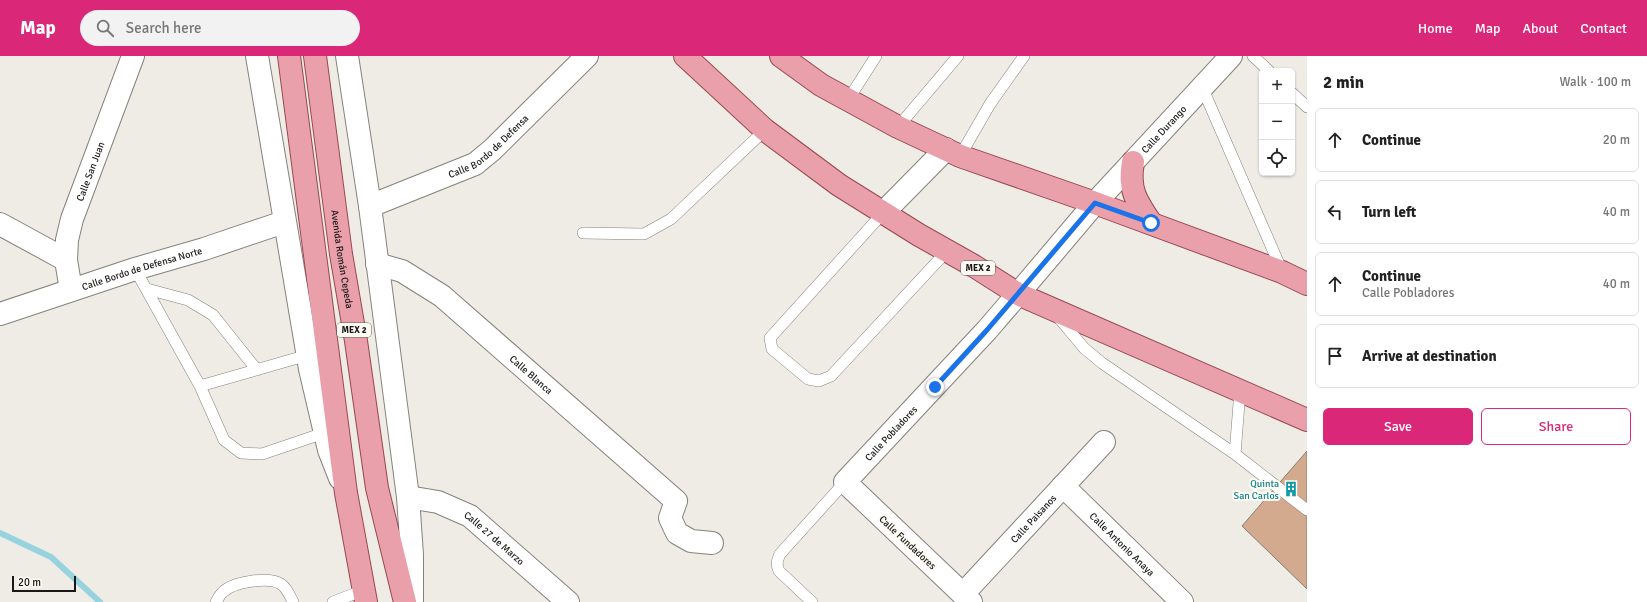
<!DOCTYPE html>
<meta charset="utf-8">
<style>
:root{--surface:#fff;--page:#f2f2f2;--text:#222;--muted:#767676;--line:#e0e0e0;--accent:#db2777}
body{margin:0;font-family:Signika,sans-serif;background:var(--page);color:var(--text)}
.controls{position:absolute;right:12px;top:12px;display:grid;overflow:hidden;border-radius:6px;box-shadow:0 1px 3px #0004}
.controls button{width:36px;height:36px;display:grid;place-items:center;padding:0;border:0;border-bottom:1px solid var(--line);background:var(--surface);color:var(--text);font:20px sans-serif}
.scale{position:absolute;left:12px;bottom:10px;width:64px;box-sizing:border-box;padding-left:4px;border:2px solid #191816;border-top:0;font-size:11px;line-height:14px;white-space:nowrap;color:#191816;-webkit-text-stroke:3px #fcfaf2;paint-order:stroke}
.stop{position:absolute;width:12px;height:12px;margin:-9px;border:3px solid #1a73e8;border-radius:50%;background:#fff}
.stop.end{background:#1a73e8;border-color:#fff;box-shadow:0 1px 4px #0008}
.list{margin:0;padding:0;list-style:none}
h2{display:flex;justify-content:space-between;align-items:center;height:52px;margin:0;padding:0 16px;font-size:17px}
h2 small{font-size:13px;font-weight:400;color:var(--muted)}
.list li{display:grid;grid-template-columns:26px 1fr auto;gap:12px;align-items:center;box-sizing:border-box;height:64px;margin:0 8px 8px;padding:0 8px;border:1px solid var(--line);border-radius:6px}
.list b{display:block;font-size:15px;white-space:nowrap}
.list p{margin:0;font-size:13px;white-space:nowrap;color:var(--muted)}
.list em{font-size:13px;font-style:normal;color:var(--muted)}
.actions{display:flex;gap:8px;padding:12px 16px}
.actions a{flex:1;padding:9px 0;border:1px solid var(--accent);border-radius:6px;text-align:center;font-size:14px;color:var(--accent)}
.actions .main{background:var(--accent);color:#fff}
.icon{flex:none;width:22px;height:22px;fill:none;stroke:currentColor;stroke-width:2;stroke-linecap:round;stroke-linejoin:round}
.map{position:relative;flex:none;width:1307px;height:546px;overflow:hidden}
header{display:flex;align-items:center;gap:24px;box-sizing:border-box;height:56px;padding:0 20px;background:var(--accent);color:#fff}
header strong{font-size:19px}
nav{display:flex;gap:22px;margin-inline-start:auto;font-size:14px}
.search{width:280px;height:36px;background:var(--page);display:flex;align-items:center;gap:10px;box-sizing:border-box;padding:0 14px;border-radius:22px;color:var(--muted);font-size:15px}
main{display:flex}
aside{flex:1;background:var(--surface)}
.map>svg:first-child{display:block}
</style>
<header>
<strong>Map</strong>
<div class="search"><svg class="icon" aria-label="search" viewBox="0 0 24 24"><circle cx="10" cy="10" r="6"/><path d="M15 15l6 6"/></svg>Search here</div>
<nav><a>Home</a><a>Map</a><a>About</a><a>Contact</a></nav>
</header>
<main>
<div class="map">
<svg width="1307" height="546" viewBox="0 0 1307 546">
<rect width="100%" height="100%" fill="#efece5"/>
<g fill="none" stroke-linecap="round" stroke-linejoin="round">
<path stroke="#97d3de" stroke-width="6" d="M0,477L51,501L100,546"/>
</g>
<path fill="#d4aa8e" stroke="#837c78" d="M1307,395V533L1242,470Z"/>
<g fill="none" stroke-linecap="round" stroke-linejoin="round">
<g stroke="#85827b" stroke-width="12">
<path id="lane" d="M1253,0L1269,15
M1202,31L1282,215
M1292,37L1307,51
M848,44L876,0
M898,71L958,0
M960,100L990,48L1024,0
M883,157L770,282L772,293L808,323L819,325L831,320L947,195
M583,177L644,178L671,163L765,74
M135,213L200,330
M147,233L188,244L213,259L257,314
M1058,261L1084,292L1102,307L1235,398
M308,299L200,330L224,384L241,397L262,398L324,377
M1240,335L1235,398L1307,454
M216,546C218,543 220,538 223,536C233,526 269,520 281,528C287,532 290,540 293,546
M333,546L364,534
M812,546L779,515C776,508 777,505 780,498L845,426"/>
</g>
<g stroke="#85827b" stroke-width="24">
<g id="street">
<path d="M0,168L66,204"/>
<path id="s1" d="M377,208L402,215L442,240L676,445L670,462L677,477L691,485L712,487"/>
<path id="s2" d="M71,234L66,204L67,184L72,163L133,0"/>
<path id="s3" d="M1063,430L1182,546"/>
<path id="s4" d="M408,441L438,446L470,460L568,546"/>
<path id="s5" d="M963,538L1104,386"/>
<path id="s6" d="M971,546L845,426L987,274L1018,238"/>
</g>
</g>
<g stroke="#85827b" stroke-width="24">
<g id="secondary">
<path d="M257,0L310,313L329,394L340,422"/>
<path d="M347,0L370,150L408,441L412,499V546"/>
<path id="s7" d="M370,150L475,108L492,94L587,0"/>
<path d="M883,157L946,93"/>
<path id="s8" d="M1018,238L1095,147L1231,0"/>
<path id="s9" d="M0,258L135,213L204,193L284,166"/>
</g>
</g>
<g stroke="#984752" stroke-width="24">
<g id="primary">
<path d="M289,0L346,437L366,546"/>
<path id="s10" d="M315,0L341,198L356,285L377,432L405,546"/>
<path d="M685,0L765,74L839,129L919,179L974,210L1018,238L1307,364"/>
<path d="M781,0L821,29L898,71L960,100L1095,147L1282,216L1307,228"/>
<path d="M1133,106C1128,133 1136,145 1151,167"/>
</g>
</g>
<use href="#lane" stroke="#fff" stroke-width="11"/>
<use href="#street" stroke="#fff" stroke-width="22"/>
<use href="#secondary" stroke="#fff" stroke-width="22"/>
<use href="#primary" stroke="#eaa0ab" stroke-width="22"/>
</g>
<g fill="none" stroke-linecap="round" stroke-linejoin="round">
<path stroke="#1a73e8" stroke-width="5" d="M935,331L987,274L1095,147L1151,167"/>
</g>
<defs>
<g id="building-bare" transform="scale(1.2)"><path d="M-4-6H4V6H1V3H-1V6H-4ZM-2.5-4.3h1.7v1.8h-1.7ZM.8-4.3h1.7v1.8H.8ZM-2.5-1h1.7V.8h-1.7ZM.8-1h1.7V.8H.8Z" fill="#0f9aa8" stroke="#fcfaf2" stroke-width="2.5" paint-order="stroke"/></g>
</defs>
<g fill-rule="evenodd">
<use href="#building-bare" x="1291" y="433"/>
</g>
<g text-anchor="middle" stroke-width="4" stroke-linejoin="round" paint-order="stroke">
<g fill="#fcfaf2" stroke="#5d5c58" stroke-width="1">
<rect x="961" y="205" width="34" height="14" rx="3"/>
<rect x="337" y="267" width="34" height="14" rx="3"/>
</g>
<g font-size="9" font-weight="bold" fill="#191816">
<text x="978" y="215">MEX 2</text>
<text x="354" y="277">MEX 2</text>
</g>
<g font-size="10" fill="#191816" stroke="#fcfaf2">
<text dy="4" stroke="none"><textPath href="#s8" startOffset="220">Calle Durango</textPath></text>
<text dy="4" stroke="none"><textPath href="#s7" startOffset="134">Calle Bordo de Defensa</textPath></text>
<text dy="4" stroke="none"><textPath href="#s2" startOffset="123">Calle San Juan</textPath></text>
<text dy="4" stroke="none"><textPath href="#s10" startOffset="205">Avenida Román Cepeda</textPath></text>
<text dy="4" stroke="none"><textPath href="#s9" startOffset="149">Calle Bordo de Defensa Norte</textPath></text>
<text dy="4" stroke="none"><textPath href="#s1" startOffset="192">Calle Blanca</textPath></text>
<text dy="4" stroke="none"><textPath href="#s6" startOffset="241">Calle Pobladores</textPath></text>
<text dy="4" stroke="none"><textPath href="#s5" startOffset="103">Calle Paisanos</textPath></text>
<text dy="4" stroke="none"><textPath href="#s4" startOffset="98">Calle 27 de Marzo</textPath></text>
<text transform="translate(908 486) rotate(43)" y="4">Calle Fundadores</text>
<text dy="4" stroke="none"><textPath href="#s3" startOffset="83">Calle Antonio Anaya</textPath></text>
</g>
<g font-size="10" fill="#0d838f" stroke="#fcfaf2" text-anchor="end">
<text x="1279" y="431">Quinta<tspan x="1279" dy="12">San Carlos</tspan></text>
</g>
</g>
</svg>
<div class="controls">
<button>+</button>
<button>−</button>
<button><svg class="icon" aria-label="locate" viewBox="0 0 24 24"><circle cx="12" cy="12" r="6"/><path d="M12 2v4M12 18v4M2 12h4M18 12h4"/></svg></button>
</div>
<div class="scale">20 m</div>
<div class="stop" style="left:1151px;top:167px"></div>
<div class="stop end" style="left:935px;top:331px"></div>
</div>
<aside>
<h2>2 min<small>Walk · 100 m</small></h2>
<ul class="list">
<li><svg class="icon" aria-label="ahead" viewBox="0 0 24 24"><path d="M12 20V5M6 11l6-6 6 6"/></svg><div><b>Continue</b></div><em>20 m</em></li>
<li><svg class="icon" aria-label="left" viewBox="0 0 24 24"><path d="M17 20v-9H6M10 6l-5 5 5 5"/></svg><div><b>Turn left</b></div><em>40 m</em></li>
<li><svg class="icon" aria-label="ahead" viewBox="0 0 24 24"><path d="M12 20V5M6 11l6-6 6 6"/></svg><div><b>Continue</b><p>Calle Pobladores</p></div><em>40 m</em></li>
<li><svg class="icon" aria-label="arrive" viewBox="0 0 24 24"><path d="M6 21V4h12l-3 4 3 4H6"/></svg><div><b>Arrive at destination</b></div></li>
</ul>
<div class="actions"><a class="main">Save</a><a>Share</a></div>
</aside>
</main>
